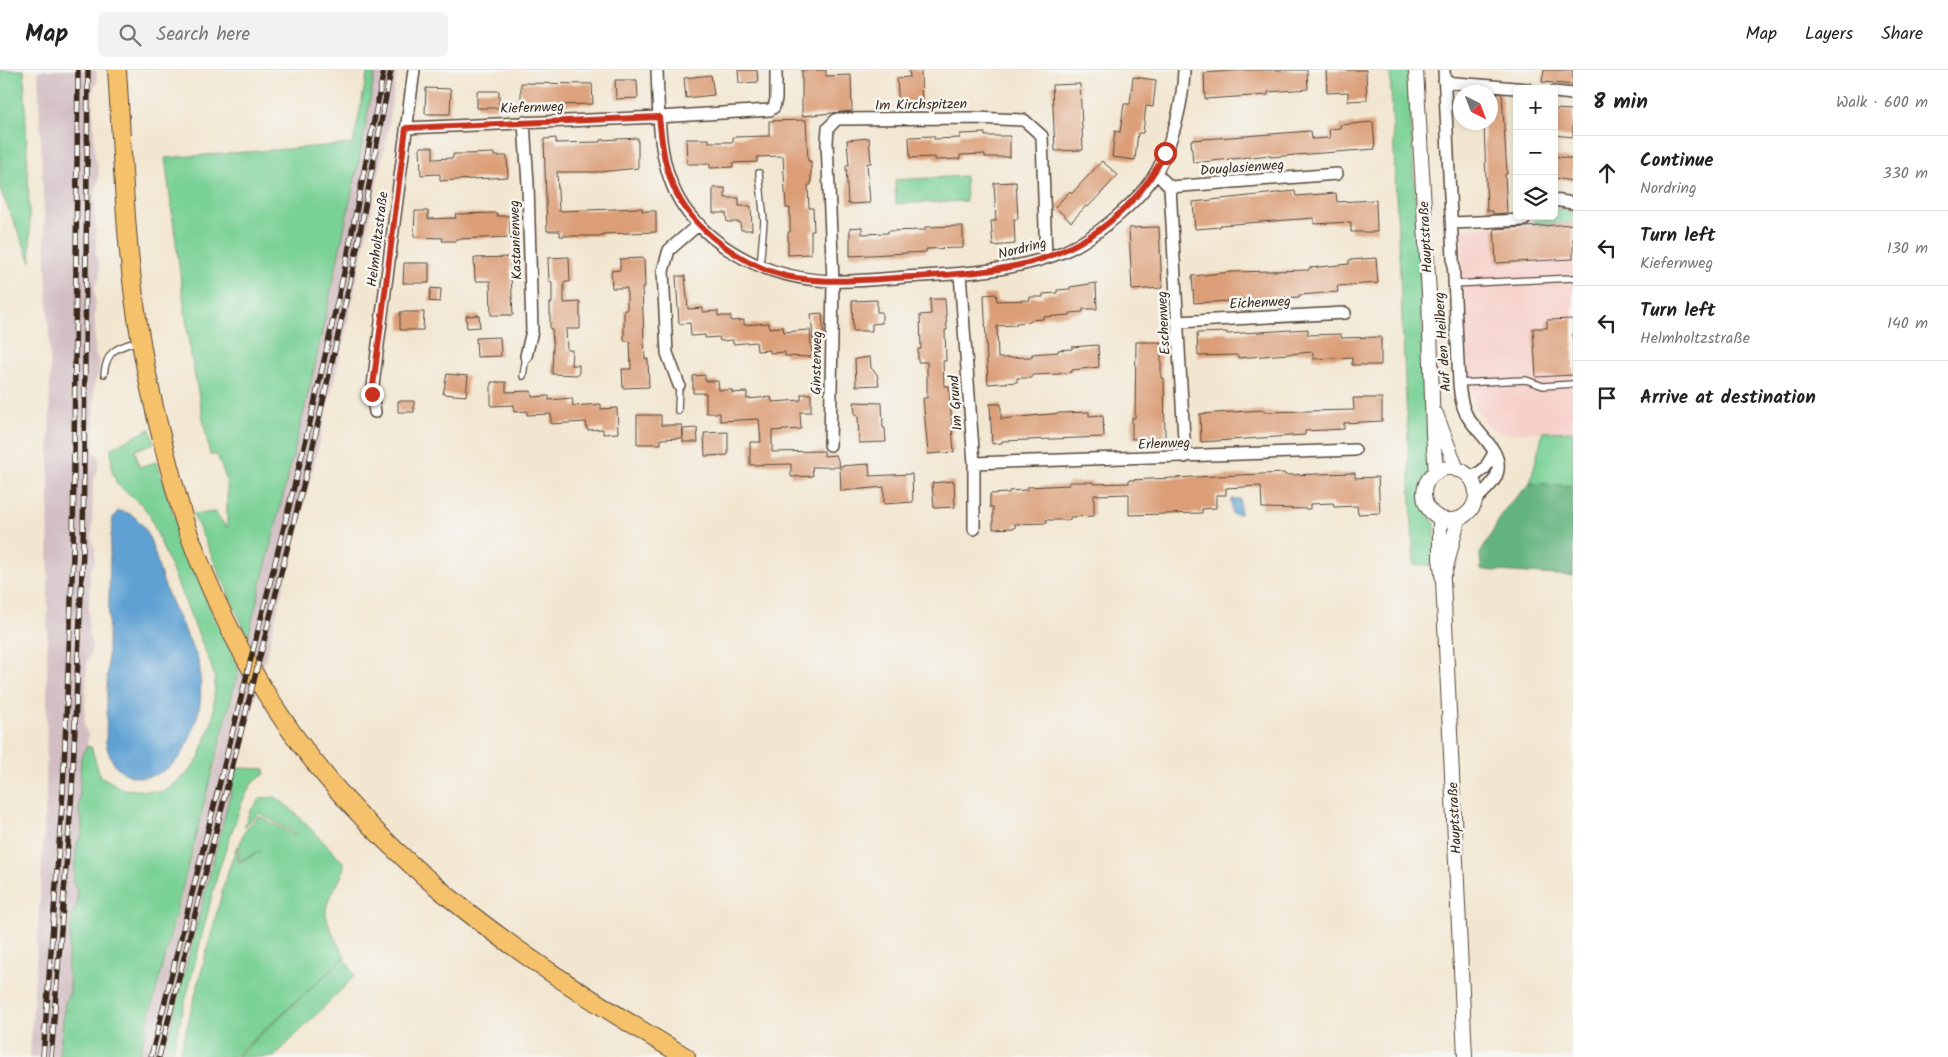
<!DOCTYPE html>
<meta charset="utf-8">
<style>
:root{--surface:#fff;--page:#f2f2f2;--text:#222;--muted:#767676;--line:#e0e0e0}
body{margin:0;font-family:Kalam,sans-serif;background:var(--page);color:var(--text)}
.controls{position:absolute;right:15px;top:15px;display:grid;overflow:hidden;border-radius:8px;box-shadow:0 2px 8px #0003}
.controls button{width:45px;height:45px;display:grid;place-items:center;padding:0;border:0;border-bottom:1px solid var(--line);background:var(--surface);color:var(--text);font:25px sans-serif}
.compass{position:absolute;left:1453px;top:15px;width:45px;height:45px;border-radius:50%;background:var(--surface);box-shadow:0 2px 8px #0003;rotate:138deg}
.stop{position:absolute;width:15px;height:15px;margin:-11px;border:4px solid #c8321e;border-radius:50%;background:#fff}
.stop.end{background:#c8321e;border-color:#fff;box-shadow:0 1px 5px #0008}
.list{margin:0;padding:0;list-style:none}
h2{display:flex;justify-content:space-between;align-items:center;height:65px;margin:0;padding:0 20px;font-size:21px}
h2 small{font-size:16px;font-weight:400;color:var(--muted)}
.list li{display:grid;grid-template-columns:32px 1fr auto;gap:15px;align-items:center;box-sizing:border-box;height:75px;padding:0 20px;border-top:1px solid var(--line)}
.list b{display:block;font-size:19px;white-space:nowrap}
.list p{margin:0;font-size:16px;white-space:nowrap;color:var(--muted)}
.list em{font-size:16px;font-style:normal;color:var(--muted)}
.icon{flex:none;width:28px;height:28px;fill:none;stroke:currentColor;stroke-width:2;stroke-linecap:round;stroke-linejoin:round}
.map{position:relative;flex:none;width:1573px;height:987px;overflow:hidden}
header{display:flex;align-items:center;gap:30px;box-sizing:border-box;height:70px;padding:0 25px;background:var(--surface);border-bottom:1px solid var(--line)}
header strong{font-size:24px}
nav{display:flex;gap:28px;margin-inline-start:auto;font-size:18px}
.search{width:350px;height:45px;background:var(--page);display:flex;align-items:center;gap:12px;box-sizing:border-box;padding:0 18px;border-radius:8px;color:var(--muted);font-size:19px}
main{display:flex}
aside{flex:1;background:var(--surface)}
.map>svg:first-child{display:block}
</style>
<header>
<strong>Map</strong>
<div class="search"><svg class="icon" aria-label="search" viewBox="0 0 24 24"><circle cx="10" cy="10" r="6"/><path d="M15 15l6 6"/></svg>Search here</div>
<nav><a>Map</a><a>Layers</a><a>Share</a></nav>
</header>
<main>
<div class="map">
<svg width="1573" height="987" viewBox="0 0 1573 987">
<rect width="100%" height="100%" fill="#f6f6f2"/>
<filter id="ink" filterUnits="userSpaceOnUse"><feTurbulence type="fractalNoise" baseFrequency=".02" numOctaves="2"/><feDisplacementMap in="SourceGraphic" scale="10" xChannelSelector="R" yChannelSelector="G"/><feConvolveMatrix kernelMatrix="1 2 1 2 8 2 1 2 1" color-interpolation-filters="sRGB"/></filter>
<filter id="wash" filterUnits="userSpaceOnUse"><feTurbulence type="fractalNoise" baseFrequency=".0096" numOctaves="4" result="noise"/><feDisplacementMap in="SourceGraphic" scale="20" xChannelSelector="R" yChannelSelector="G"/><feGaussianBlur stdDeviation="1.12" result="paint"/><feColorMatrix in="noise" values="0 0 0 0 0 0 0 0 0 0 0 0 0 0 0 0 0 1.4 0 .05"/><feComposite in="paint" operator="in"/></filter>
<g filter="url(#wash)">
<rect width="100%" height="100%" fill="#f2e6d0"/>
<path fill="#f7d0ca" d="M1573,153V360L1500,364L1487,354L1478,342L1470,322L1461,158Z"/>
<path fill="#d2bec2" d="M38,0H96L97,12L92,22L95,89L98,97L99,110L95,119L96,186L99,194L100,207L95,215V283L99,291V303L94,314V379L99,388L98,400L93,411L92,471L95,479V491L90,501L88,563L92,573L91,583L87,591L84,656L88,665L87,676L81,687L79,743L82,752V764L77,774L73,812L77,821V835L72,844L67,900L70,909V922L65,932L59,987H30L46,730L50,290Z
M375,0H397L388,59L349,247L309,414L166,987H140L248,567L313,304L364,66Z"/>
<path fill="#7ad196" stroke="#5a7e5a" d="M0,0H24L31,192L0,119Z
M368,0H375L364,66L313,304L248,567L193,444L215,442L227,458V411L217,385H210L190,280L165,88L353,74Z
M1390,0H1408L1430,399L1422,418L1421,430L1427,443L1435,454V495H1414Z
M965,106L966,131L896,134L895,110Z
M1554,138L1573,140V153L1532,155L1538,146H1554Z
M150,359L154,373L135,380L139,397L157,392C178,463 204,533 239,598L139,987H59L65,932L70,922V909L67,900L72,844L77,835V821L73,812L77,774L82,764V752L79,743L81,687L87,676L91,677L100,706L123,719L163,722L186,705L199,688L213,649L215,609L211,595L149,444L141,434L117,414L112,401L111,378Z
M1573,361V416L1530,413L1543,362Z
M237,698L265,699V704L252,713L242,732L218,802L171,987H163Z
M276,727L292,740L344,793C344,812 328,822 326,840C325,852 339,876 345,887L234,987H179L225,811L237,775L238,793L261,781L239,791C239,767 242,762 259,746L294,765L296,764L259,743L244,757L250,741L261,728Z
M344,888L355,906L274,987H236Z"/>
<path fill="#63b37f" stroke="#4f6e4e" d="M1530,413L1573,416V506L1481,500L1480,484L1505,439Z"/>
<path fill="#5fa1d3" stroke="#4d6678" d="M1231,429H1240V444H1232Z
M118,441C148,442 154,483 161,505C167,525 176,543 185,561C189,571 196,582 199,593C201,602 201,624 200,634C198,648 189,673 182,684C167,705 137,717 117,697C111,691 108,682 106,673L110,476L113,448Z"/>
<g id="blocks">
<path fill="#db9e77" d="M738,0H757L758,12L739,13Z
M802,0H826V6L851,5L852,41L802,46Z
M909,0H921L922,40L899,41L897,8L910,7Z
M1246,0H1307L1308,19L1268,22V25L1205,29L1204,3Z
M1326,0H1366L1367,30L1348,31V22L1327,23Z
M1544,0H1573V15L1542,12Z
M711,5L714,25L686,28L684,8Z
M1133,7L1156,10L1153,37L1146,36L1143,63H1138L1135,90L1112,87L1115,61L1120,62L1124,34H1130Z
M615,10H637L638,28L616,29Z
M521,13L592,14L593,34L521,36Z
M1080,14L1083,80L1055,81L1052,15Z
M426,18L451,19L450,44H425Z
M477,21H499V38H477Z
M1490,23L1502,24L1507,104H1505L1507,143L1493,144V141H1487L1484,52H1490Z
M1554,39L1573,40V67L1554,65Z
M806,50L808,91H811V115H808L809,138H813L814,161H811V184L788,185V162H790V138H786L783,86L757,87V92L733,93V97L710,98V94H687L686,69H709V72H733V67L769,66V51Z
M1373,52L1375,79L1270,87V85L1193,93L1191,70L1311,61L1312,69L1330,68L1329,59L1340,58V55Z
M985,63V66H1010V87H985V84L960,85V89L935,90V87L910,88L909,67L934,66V69L960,68V64Z
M556,68V73L600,72V70L638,68V98L600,102H557L559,141L642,138V141H656V162L602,164V166H560V161H547L544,69Z
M869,68L871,93H867L870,133L848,134L846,95H849L847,70Z
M420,77H433V89L453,88V84H466L494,83V86H507L508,107L440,111V104L421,105Z
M1554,86L1573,89V111L1554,108Z
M1102,91L1118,105L1088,137L1086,136L1071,152L1055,137L1070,121L1072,123Z
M1016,112L1018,149H1014L1015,174L993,176L991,151H996L994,113Z
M713,118H725V128H739V136H751L752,160H741L740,152H727L726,143H713Z
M1295,121L1296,126L1336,123L1337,132L1376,130L1377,162H1351V152L1314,154V148L1220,155V157L1195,159L1193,132Z
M415,141H428V149L456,148L455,144L497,143V146H510V167L456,169V171H442L443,168L414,167Z
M1573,154V189L1496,193L1494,159Z
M963,156V178L926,179V182L850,186V158L862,157V164L888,163V161L925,160V157Z
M1159,157L1162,218L1132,220L1129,158Z
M510,187L513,245H491L490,211H475L474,188Z
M569,187L570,212H564V233L580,232V259H566L567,280H572L571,295H579V305L552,304L553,274L552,259H550V233H552V212H549L548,188Z
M644,188L645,217H642L644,271L645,289H648L649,317L623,318L622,299H631L630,271H624V240H627V218H612L611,201L620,200V189Z
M1376,188L1378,213L1337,216L1338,222L1299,225V227L1194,233L1192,206L1232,202L1309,200V198L1349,194V190Z
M404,193H429V213H403Z
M676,206H685L688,239L703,238V242L718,241V246H731V251L744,250V255L769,253V258L783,257L784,262L810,260L812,287L785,286V282L770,283V280L757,281L756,272L733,274V270L720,271L719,267L705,268V265L691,266L690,253L679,254Z
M1096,213L1097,239H1083V242L1070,243V245L1043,247V249L1030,250V252L1016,253V255L997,256L998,288L1032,287V284L1058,282V280L1072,279V277L1098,275L1099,297L1072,300V302L1058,304L1032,305V308H1017V312L988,314L984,225L996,224L997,231L1030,230V227H1043V224L1057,223V220L1070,219V217Z
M431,218L441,219L440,232L429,231Z
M930,229H945L947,260H945L946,291H943L944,316H949L954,382L928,384L923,328H927V292H918V279H921L920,245L931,244Z
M877,230V242H882V253L872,254V261H853L852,231Z
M400,242H424L423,260H400Z
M822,243L824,268L813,269L811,244Z
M479,245L480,257L467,258L466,246Z
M1573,249V305L1536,307L1533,258H1547V250Z
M1308,259V265L1341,264V268L1381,267V295H1352V287L1313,289V282L1238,288L1237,285L1198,286L1197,263L1227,262V264Z
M500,267L501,286L477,287L476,268Z
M1136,272H1161V308H1164L1165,368L1132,369V348H1135Z
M870,287L871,298L877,304L879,315L856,316L855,289Z
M447,304L468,306L466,326L443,324Z
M705,305V311H718L719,320H732V323L747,322V329L771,327L772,332L801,330V324H811V342H800L801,359L772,361V382L824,381V386L836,385L840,396L869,394L870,406L912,404L913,432L884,434V417L841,421L840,397H812L813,406L791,407V394L750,395V372H761L759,349L720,351V343H706V323H693V306Z
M491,312H506V322L531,321L532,327L549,326V330L572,328L573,336L601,334V339L617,338L618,363L603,364V359L587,360L586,352L551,354V344L527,345V341L514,342V335L491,336Z
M1353,328H1382V351L1344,353V359L1305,361V365L1201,372L1200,344L1264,340V342L1354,340Z
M398,331H414V342H398Z
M854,332L882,333L883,358H885L886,372L859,373L858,345H855Z
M990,334H1001V349L1061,343L1089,342V346L1103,345L1104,367L1002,371V373L992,374Z
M637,345H661V355H682L683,367V359L697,358L698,372H683V368L661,369V374H637Z
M728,362V385L705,386L704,363Z
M1284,403L1285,405L1355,403V408L1378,407L1380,443L1358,444L1357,436L1334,437L1333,433L1310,434V439L1262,438L1261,416L1226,418V425H1216V438L1202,439V443L1129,445V424L1094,425V446L1070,447V450H1046L1047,453L1015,454V458L993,459V437H990V424L1009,423V421L1027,420V417L1069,415V412H1093V414L1129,413V410Z
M954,411L955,437L934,438L932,413Z"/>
</g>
</g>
<g filter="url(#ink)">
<use href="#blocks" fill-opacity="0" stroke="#564639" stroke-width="1"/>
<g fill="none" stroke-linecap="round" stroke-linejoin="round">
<g stroke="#564639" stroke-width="8">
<path id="service" d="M759,103L764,151L760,197
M1453,214L1573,208
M104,304C107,279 117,278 138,271
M523,306L526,286
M1459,313L1526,310L1543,316L1573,314
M678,341L679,315"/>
</g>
<g stroke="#564639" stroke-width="14">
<path id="minor" d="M657,0C659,48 657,103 688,143C724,187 776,209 832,211C856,212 881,209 906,207C959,204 1013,202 1063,182C1094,169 1141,130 1157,101C1173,71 1183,34 1184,0
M1444,0L1459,313C1460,324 1461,334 1466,344C1474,361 1505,381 1497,404C1494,414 1482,423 1475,431
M1444,12L1527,19
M1554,22L1573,24
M524,52L528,114L532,261L526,286
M406,58L659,47L770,40L774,37L776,29V0
M1156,103L1170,117L1337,104
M1170,117L1185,387
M1554,130L1573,133
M1452,153L1524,150L1526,146
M960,204L974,393V459
M1178,252L1345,243
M679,315L667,283L663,201L669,180L699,154
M375,342L372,324L378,275L414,0
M830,375L833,211L827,72L828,58L837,49L973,48L1024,50L1042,66L1046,188
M974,393L1355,380
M1471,409L1485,398L1494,383"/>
</g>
<g stroke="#564639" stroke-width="16">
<path id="tertiary" d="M1416,0L1429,224L1433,363L1436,403
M1436,344L1457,400
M1424 424a26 26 0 1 1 52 0a26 26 0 1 1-52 0Z
M1440,448V489L1443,510L1465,987
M1445,502L1458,449"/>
</g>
<g stroke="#564639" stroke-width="20">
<path id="primary" d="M117,0C123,90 125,184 141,272C149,320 161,368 174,415C179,432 183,450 190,467C210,520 234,572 264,620C363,784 525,892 686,987"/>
</g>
<use href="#service" stroke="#fff" stroke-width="5.5"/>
<use href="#minor" stroke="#fff" stroke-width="11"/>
<use href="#tertiary" stroke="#fff" stroke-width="14"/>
<use href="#primary" stroke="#f5c16b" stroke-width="18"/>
<g stroke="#3b2a1e" stroke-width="5.5">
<path id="rail" d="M43,987L63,722L73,485L78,0
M51,987L72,721L83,480L88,0
M151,987L308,361L345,198L384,0
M159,987L311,384L353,199L391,0"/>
</g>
<use href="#rail" stroke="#f6f6f2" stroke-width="4" stroke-dasharray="11" stroke-linecap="butt"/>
</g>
</g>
<g fill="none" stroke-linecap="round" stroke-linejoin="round" filter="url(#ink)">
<path stroke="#c8321e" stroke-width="6" d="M372,324L406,58L659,47C662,73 664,100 677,124C697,164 751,201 796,208C835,214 874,209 913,207C995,202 1067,198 1128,135C1144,119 1155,103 1165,83"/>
</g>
<g text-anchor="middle" stroke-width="5" stroke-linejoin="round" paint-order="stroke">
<g font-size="14" fill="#3b2a1e" stroke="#f6f6f2">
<text transform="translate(921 34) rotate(-1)" y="5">Im Kirchspitzen</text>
<text transform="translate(532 37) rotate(-2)" y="5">Kiefernweg</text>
<text transform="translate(1242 97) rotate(-4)" y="5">Douglasienweg</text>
<text transform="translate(1425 167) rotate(-93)" y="5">Hauptstraße</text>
<text transform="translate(377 169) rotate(-83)" y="5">Helmholtzstraße</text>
<text transform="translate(515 170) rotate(-92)" y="5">Kastanienweg</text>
<text transform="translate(1022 178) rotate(-14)" y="5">Nordring</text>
<text transform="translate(1260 232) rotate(-3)" y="5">Eichenweg</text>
<text transform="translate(1163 253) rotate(-93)" y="5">Eschenweg</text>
<text transform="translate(1442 272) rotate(-94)" y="5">Auf den Heilberg</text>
<text transform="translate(816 293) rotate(-89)" y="5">Ginsterweg</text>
<text transform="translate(955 333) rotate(-94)" y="5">Im Grund</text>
<text transform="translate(1164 373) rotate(-2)" y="5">Erlenweg</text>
<text transform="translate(1454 748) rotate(-93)" y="5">Hauptstraße</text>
</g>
</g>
</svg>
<div class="controls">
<button>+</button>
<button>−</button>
<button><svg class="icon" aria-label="layers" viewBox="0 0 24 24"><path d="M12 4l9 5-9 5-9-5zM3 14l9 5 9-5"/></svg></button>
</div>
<svg class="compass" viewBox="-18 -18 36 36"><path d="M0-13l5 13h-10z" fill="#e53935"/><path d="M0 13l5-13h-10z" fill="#767676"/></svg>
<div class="stop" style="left:1165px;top:83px"></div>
<div class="stop end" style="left:372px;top:324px"></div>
</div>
<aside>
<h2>8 min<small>Walk · 600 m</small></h2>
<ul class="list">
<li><svg class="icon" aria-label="ahead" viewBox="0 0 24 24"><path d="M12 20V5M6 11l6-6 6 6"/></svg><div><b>Continue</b><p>Nordring</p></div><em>330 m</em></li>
<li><svg class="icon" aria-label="left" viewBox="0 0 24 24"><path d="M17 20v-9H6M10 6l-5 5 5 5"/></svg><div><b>Turn left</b><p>Kiefernweg</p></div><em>130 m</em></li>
<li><svg class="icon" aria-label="left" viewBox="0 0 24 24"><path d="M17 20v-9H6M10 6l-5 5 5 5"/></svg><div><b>Turn left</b><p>Helmholtzstraße</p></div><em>140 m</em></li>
<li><svg class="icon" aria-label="arrive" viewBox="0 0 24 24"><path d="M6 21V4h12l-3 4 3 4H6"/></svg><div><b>Arrive at destination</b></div></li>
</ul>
</aside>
</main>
